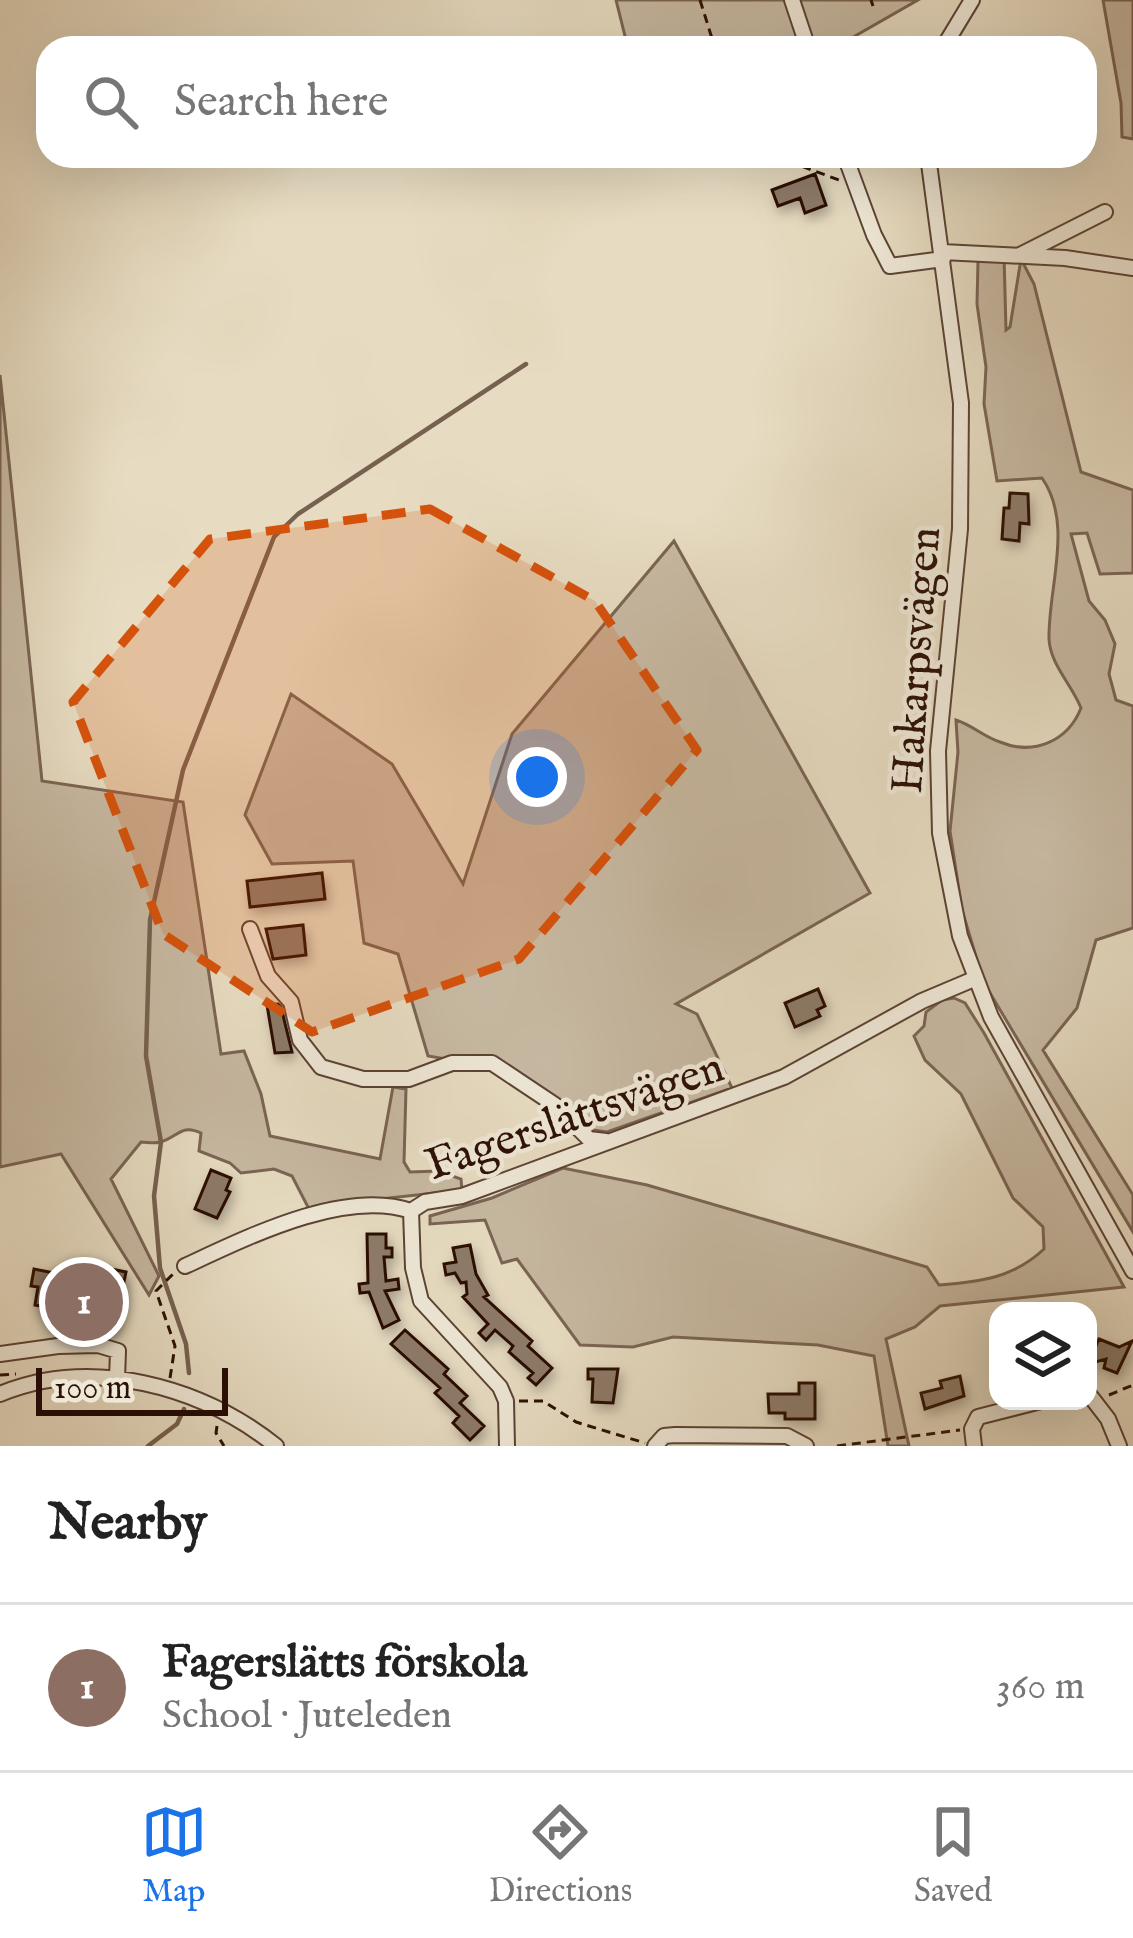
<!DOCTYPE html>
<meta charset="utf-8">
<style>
:root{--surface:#fff;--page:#f6f6f6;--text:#222;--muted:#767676;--line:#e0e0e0;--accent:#1a73e8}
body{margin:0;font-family:"IM FELL English",serif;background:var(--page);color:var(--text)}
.controls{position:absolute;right:36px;bottom:36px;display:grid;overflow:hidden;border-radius:24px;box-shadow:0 12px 48px #0002}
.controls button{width:108px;height:108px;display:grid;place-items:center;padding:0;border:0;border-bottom:3px solid var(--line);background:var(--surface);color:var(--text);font:60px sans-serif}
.scale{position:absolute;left:36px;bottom:30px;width:192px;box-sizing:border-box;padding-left:12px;border:6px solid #2c1005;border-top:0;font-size:33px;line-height:42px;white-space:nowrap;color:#2c1005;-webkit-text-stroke:9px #efe8d7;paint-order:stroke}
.you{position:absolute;left:537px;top:777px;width:42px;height:42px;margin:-30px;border:9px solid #fff;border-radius:50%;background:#1a73e8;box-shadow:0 0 0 18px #1a73e833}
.badge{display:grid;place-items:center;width:78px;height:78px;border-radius:50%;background:var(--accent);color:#fff;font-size:39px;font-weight:700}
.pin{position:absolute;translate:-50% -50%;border:6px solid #fff;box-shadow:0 3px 12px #0006}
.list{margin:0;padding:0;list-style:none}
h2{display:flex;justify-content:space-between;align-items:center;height:156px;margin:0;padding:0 48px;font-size:51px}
h2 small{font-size:39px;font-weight:400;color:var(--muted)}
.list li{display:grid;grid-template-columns:78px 1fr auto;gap:36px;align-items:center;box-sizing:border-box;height:168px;padding:0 48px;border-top:3px solid var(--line)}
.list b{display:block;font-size:45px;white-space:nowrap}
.list p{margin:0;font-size:39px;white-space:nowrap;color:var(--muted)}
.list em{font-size:39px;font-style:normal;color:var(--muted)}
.icon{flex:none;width:66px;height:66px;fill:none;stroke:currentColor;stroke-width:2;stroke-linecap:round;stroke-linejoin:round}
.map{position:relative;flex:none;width:1133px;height:1446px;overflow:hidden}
.search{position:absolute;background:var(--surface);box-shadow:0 12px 48px #0002;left:36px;right:36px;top:36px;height:132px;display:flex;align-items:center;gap:30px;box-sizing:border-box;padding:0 42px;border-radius:36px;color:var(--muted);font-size:45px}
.sheet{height:324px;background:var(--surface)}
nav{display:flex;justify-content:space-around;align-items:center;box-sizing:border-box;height:168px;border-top:3px solid var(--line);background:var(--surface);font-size:33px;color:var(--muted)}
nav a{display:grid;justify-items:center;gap:6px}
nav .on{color:var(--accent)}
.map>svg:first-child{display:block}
</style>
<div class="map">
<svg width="1133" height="1446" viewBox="0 0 1133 1446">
<defs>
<filter id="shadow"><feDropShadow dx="3.5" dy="6" stdDeviation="6" flood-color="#0004"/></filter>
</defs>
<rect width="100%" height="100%" fill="#e7dcc2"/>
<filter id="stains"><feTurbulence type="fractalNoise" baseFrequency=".00167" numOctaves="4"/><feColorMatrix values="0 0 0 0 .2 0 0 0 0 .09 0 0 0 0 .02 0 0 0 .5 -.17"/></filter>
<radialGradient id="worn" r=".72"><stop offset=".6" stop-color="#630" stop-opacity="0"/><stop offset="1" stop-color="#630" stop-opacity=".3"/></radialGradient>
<path fill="#c7b9a2" stroke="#7a6454" stroke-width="3" d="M616,0H918L834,48H628Z
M1103,0H1133V139L1122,137L1121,103Z
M1004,256L1006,330L1010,327L1021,259L1034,284L1081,472L1133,490V573L1100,574L1087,533L1071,534L1089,601L1105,620L1115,644L1109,674L1116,700L1133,706V928L1096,940L1077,1008L1043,1050L1133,1195V1232L984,983L962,910L950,831L958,752L956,720C972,725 984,737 1000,742C1034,756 1068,741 1081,708C1072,685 1050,664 1049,639C1048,587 1074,524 1042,478L997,481L984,404L986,367L977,304L978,261Z
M0,375L42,781L183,802L221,1054L244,1051L261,1094L270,1136L380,1159L393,1087L406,1089L404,1162L410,1172L438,1171L461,1179L462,1190L344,1203L310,1211L292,1176L274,1169L241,1173L230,1163L199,1151L201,1133C181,1123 177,1138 160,1142C154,1144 147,1142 141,1142L111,1179L159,1276L149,1295L61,1154L0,1167Z
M674,541L870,893L676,1004L697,1014L732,1088L607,1132L567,1126L505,1069L428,1056L398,954L364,943L353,861L272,864L245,815L291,694L392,764L463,884L512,734Z
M954,998L965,1003L984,1033L1124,1287L940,1306L915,1327L886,1339L909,1446H888L874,1356L818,1345L673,1337L633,1347L580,1345L517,1259L502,1263L485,1220L430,1224V1216L492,1198L563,1168L647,1185L927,1267L939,1285C980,1282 1013,1278 1044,1249L1043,1227L1013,1198L961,1094L925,1060L914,1036L924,1026L926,1012L942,1000Z"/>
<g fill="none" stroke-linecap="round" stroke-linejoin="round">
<path stroke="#766150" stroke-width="4.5" d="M189,1373L186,1344L160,1268L154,1196L161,1142L146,1056L150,920L183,770L274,537L298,514L526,364
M148,1446L177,1424L184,1409"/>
</g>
<path fill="#8d7a67" stroke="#2c1005" stroke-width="3" filter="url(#shadow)" d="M815,174L826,205L805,213L800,198L778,206L772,190Z
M1010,493L1028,494L1029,524L1020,523L1019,541L1002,539L1004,508H1009Z
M322,873L325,899L250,907L247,881Z
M303,925L306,955L273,959L266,929Z
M818,989L825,1006L817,1010L820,1016L795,1027L785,1003Z
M278,1004L281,1007L292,1052L275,1053L267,1005Z
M211,1170L231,1178L226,1190L230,1192L217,1218L195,1209Z
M367,1234H386V1248H392V1257H384L386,1281L398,1279L399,1289L385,1291L399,1320L383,1328L369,1292L360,1293L359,1284L368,1283Z
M470,1245L476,1274L488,1295L484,1297L532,1341L528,1346L552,1368L536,1385L528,1378L533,1373L509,1352L513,1346L495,1330L486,1340L479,1333L488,1324L463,1297L467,1294L466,1282L461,1283L455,1273L446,1275L444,1264L456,1262L453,1248Z
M72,1261L126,1272L114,1330L80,1324L82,1314L35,1305L38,1287L31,1286L34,1269L69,1276Z
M405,1330L448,1369L444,1374L467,1396L460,1403L484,1426L470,1440L453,1423L459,1416L435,1393L440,1388L391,1344Z
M1099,1339L1119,1347L1132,1341L1117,1373L1104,1368L1106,1359L1088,1364Z
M588,1369H618L613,1403L592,1402L593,1379H588Z
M960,1376L964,1396L925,1409L921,1393L942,1388L940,1381Z
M799,1383H815V1419H785V1413H769L768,1394H799Z"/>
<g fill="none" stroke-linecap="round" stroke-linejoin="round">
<g stroke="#5b4334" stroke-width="18">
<path id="minor" d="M792,0L808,48
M943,48L972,0
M845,156L874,235L890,266L943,259
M928,156L961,403L960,529L938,751L940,833L960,936L991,1017L1133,1271
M942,252L1065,258L1133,268
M1020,255L1105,212
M250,929L268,976L291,1002L300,1040L321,1067L363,1079H409L452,1063H492L555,1105L589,1139L606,1141
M411,1211L413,1268L421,1301L500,1387L506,1401L507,1446
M185,1266C246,1238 344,1188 411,1211L425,1202L462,1196L784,1077L922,1001L974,979
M0,1354L58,1346L98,1345L118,1351L117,1379
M1088,1393L1108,1419L1119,1446
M0,1394C91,1356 201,1386 276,1446
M655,1446L664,1436L675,1435L787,1436L806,1446
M974,1446L972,1429L978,1417L1041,1401"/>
</g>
<path stroke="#2c1005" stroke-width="3" stroke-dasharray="9 6" stroke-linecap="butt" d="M700,0L715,48
M871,0L873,6
M774,156L839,180
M0,1375L16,1374
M170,1378L175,1346L156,1291L173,1274
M1109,1395L1133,1385
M519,1401H543L576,1422L645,1443
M217,1426L216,1433L224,1446
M837,1446L960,1430"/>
<use href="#minor" stroke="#efe8d7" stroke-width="14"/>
</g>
<path fill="#d5520b" fill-opacity="0.2" stroke="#d5520b" stroke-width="9" stroke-dasharray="24 15" stroke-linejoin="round" d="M430,509L595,601L697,750L519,959L312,1032L163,934L73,702L210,539Z"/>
<g text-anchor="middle" stroke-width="9" stroke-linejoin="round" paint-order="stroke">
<g font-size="45" fill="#2c1005" stroke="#efe8d7">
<text transform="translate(914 660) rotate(-86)" y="16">Hakarpsvägen</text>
<text transform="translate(574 1114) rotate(-19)" y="16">Fagerslättsvägen</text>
</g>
</g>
<rect width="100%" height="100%" filter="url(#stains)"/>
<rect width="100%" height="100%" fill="url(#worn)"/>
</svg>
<div class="controls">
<button><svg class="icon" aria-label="layers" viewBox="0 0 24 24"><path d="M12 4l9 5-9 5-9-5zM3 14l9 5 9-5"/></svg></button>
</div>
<div class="scale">100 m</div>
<div class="you"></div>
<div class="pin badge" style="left:84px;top:1302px;background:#8d6e63">1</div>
<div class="search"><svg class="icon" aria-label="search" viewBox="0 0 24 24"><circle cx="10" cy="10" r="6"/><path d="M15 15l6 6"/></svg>Search here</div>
</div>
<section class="sheet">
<h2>Nearby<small></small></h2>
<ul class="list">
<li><span class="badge" style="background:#8d6e63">1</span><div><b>Fagerslätts förskola</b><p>School · Juteleden</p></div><em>360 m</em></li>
</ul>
</section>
<nav>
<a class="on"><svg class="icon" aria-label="map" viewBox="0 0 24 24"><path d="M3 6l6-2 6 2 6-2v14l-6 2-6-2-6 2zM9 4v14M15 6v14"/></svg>Map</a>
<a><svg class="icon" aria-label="directions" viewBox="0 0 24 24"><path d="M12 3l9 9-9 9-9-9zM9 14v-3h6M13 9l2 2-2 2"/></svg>Directions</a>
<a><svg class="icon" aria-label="saved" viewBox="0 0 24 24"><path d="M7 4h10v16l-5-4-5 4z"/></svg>Saved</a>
</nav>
